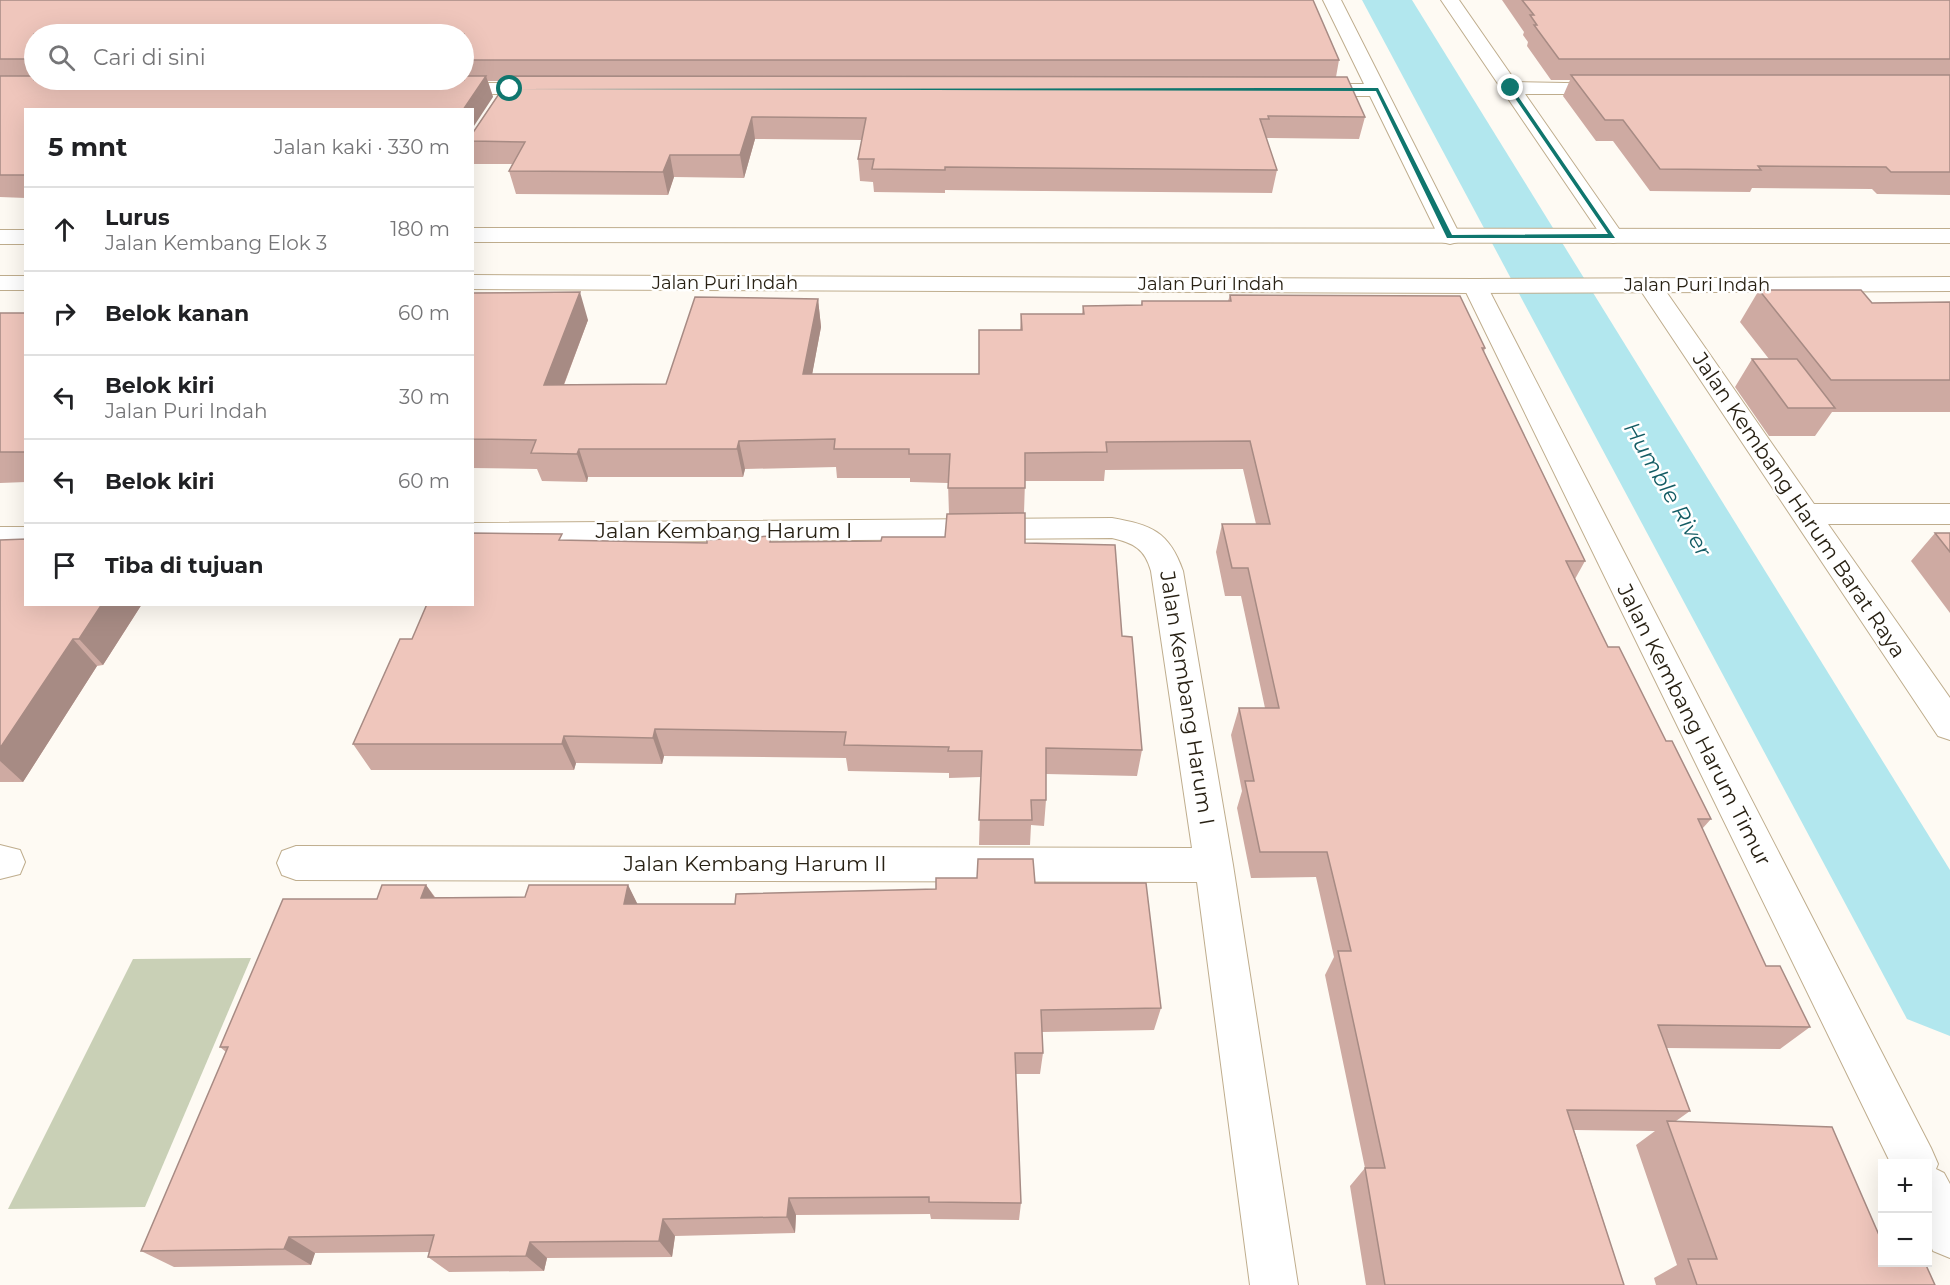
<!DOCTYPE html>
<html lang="id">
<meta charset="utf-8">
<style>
:root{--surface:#fff;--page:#f2f2f2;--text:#202124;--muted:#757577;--line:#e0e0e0}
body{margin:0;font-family:Montserrat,sans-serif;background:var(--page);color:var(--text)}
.controls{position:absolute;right:18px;bottom:18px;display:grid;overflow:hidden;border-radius:0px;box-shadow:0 6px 24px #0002}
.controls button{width:54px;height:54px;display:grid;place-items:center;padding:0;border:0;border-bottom:2px solid var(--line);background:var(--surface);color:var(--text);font:30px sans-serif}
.stop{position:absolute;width:18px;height:18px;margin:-14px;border:4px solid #0f766e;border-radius:50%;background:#fff}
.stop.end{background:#0f766e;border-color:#fff;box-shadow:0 2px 6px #0008}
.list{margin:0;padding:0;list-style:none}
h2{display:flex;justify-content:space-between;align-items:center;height:78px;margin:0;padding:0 24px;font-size:26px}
h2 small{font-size:20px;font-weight:400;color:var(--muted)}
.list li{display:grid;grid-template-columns:39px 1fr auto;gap:18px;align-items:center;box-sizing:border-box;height:84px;padding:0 24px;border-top:2px solid var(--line)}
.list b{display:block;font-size:22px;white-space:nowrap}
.list p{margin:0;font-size:20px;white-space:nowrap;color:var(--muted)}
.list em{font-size:20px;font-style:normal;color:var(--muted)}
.icon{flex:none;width:33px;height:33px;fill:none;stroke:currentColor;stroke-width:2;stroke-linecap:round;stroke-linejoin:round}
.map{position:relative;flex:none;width:1950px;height:1285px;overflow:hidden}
.search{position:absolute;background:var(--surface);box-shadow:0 6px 24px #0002;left:24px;top:24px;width:450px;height:66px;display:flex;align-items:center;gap:15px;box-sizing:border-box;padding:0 21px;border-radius:33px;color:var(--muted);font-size:22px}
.panel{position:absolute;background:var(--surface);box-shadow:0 6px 24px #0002;left:24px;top:108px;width:450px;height:498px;border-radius:0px}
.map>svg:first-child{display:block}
</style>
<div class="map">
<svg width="1950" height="1285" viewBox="0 0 1950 1285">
<rect width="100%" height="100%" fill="#fefaf3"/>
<path fill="#c9d0b6" d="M251,958L145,1207L8,1209L133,959Z"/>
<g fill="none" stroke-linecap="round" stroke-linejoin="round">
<path fill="#b2e7ee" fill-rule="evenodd" d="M1362,0H1412L1950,870V1036L1907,1019Z"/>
<g stroke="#bfad8d" stroke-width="2">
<path id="minor" d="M1323,0H1341L1461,237L1458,242L1450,244L1442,242L1439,237L1370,96H1307L1300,94L1297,90L1300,86L1307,84H1364Z
M1441,0H1459L1516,82L1619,84L1622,88L1619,92L1612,94H1525L1624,236L1621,241L1613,243L1605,241Z
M446,83H547L554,85L557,89L554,93L547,95L439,93L436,89L439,85Z
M1649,278L1658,280L1814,504H1950V524H1828L1950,698V740L1938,736L1637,285L1640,280Z
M1475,279L1484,281L1487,286L1931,1148L1938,1164L1936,1169L1944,1173L1950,1184V1258L1933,1251L1928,1239V1164H1891L1463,286L1466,281Z
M1112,518C1151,525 1169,531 1183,571L1233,865L1298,1285H1250L1197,882L296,880L282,875L277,863L282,851L296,846L1192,848L1151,571C1145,549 1134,543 1112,538L472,543V523Z
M0,527H26V549H0Z
M0,845L20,850L25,862L20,874L0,879Z"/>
</g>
<g stroke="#bfad8d" stroke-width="2">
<path id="secondary" d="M472,228L1950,229V243L472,242Z
M0,230H26V244H0Z
M472,275L1475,279L1950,277V291L1475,293L472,289Z
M0,276H26V290H0Z"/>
</g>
<use href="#minor" fill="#fff" fill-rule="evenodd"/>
<use href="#secondary" fill="#fff" fill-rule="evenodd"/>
</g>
<path fill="#ceaaa2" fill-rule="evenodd" d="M0,0L1339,60L1336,77L1365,117L1359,139L1266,138L1277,170L1272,193L945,190V193L874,192L873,182L860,181L858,159L862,140L755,139L744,178L674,177L668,195L516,194L509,171L512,164H472V134L507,81H488L493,97L26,110V198L0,197ZM34,34H464V80H34Z
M1502,0H1950V195L1877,194L1872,189L1752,188L1750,192L1650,191L1613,141H1596L1563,96L1570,80H1551L1527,46L1528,42L1523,35L1524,32Z
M1759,290L1872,303L1950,302V412H1832L1815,436H1769L1735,387L1752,359H1769L1740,322Z
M472,293L588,320L564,385L666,384L818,299L821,327L812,374H979V330H1020L1021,314H1082L1083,306L1141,305L1142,301H1228L1230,295L1485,348L1484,352L1585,561L1575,579L1608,647L1666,741L1711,819L1702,829L1766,966L1810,1027L1780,1049L1666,1048L1690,1111L1676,1121L1882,1263L1935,1285H1656L1654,1278L1677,1265L1636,1145L1655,1131L1574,1130L1624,1285H1366L1350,1186L1365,1168L1325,975L1334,957L1316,877L1251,878L1237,808L1242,791L1231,735L1239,708H1265L1241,596H1225L1216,552L1222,524H1256L1243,469L1105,470L1104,481H1025L1024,513L1025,543L1122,636L1142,750L1137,776L1046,774V800L1044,826L1031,825L1030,845H979L981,777L949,778V773L848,771L846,758L664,756L662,764L576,763L574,770H371L353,744L412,639L564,540L707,543L881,541L945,537L949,514L948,483L910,482V478H837L836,467L745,469L743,477H588L587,482L542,481L537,469L472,468Z
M0,313H26V482L0,483Z
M1935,533H1950V613L1911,561Z
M0,540L142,604L103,665L97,666L23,782H0Z
M1035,883L1161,1008L1154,1030L1042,1032L1043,1053L1040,1074H1016L1021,1203L1019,1220L931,1219L930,1214L796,1215L795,1233L675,1236L672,1257L547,1258L544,1271L449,1272L428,1257L429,1252L315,1253L311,1265L174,1267L141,1251L226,1052L220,1047L377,899L426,885L435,897H525L628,885L637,904H735L936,889Z"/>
<path fill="#a78b84" d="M486,76L493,97L472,129V110H463Z
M752,117L755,139L744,178L740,155Z
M670,155L674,177L668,195L663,172Z
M580,292L588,320L553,413L544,385Z
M818,299L821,327L807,402L803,374Z
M739,441L745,469L743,477L737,449Z
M579,449L588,477L587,482L577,454Z
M102,604H142L103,665L79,639Z
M73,639L97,666L23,782L0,761V748Z
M655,729L664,756L662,764L653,738Z
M564,736L576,763L574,770L562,744Z
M426,885L443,910L421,898Z
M628,885L640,909L624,904Z
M789,1198L796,1215L795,1233L787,1217Z
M663,1219L675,1236L672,1257L659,1241Z
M289,1237L315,1253L311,1265L284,1249Z
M530,1242L547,1258L544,1271L526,1256Z"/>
<path fill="#efc6bc" stroke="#a78b84" stroke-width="1.5" d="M0,0H1313L1339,60H464V34H34V59H0Z
M1522,0H1950V59H1559L1534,25H1537L1530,15H1534Z
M1571,75H1950V172H1891L1886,167L1758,166L1761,170L1660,169L1623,120H1605Z
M0,76H34V80H464V76H486L463,110H26V175H0Z
M511,76L1347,77L1365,117L1268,116L1269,119H1260L1277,170L945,167V170L872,169L874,159H858L866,118L752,117L740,155H670L663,172L509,171L525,142L472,141V134Z
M1759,290H1861L1872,303L1950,302V380H1831Z
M580,292L544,385L666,384L695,297L818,299L803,374H979V330H1022L1021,314H1084L1083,306L1142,305V301H1231L1230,295L1460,296L1485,348H1482L1585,561H1566L1608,647H1619L1666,741H1672L1711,819H1698L1766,966H1780L1810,1027L1658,1025L1690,1111L1567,1110L1624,1285H1385L1365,1168H1385L1338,951H1351L1327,852H1260L1245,781H1254L1239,708H1279L1248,568H1232L1222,524H1270L1250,441L1106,442L1107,452L1025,453V488H948L950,454H909V449H834L835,439L739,441L737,449H579L577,454L531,453L536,440L472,439V293Z
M0,313H26V452H0Z
M1752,359H1797L1835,408H1788Z
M1025,513V543L1115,545L1122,636L1132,637L1142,750L1046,748V800H1031L1032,820H979L982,751H948L949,747L844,745L846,732L655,729L653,738L564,736L562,744H353L400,639H412L427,604H472V533L562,534L559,540L707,543V540L771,536L770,542L881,541L882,537H945L947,514Z
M1935,533H1950V552Z
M26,539V604H102L79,639H73L0,748V540Z
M978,859H1033L1035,883H1146L1161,1008L1041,1010L1043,1053H1015L1021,1203L929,1202V1197L789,1198L787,1217L663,1219L659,1241L530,1242L526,1256L428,1257L434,1235L289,1237L284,1249L141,1251L228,1047H220L283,899H377L382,885H426L421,898L525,897L529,885H628L624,904H735L736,894L936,889V878H977Z
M1667,1121L1832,1127L1882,1242V1263H1925L1935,1285H1697L1688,1259H1717Z"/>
<path fill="#0f766e" d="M1511,86L1615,238H1447L1376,91L507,89L1378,88L1452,235L1608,234L1508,88Z"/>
<g text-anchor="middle" stroke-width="5" stroke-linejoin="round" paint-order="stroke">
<g font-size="18" fill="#282114" stroke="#fff">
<text x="725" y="289">Jalan Puri Indah</text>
<text x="1211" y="290">Jalan Puri Indah</text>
<text x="1697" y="291">Jalan Puri Indah</text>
</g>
<g font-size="21" fill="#282114" stroke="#fff">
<text transform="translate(1799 505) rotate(56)" y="7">Jalan Kembang Harum Barat Raya</text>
<text x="724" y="538">Jalan Kembang Harum I</text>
<text transform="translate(1187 698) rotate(81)" y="7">Jalan Kembang Harum I</text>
<text transform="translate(1694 725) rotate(63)" y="7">Jalan Kembang Harum Timur</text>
<text x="755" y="871">Jalan Kembang Harum II</text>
</g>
<g font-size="22" font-style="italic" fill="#135c64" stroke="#fff">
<text transform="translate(1668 489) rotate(60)" y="8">Humble River</text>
</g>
</g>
</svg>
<div class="controls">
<button>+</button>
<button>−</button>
</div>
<div class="stop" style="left:510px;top:89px"></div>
<div class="stop end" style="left:1511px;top:88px"></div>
<div class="search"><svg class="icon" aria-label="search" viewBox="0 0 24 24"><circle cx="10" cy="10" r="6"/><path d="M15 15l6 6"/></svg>Cari di sini</div>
<section class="panel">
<h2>5 mnt<small>Jalan kaki · 330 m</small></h2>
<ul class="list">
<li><svg class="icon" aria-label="ahead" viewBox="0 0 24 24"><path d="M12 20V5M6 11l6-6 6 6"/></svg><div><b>Lurus</b><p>Jalan Kembang Elok 3</p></div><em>180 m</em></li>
<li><svg class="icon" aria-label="right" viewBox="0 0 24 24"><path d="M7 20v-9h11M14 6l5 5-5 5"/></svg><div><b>Belok kanan</b></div><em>60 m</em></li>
<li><svg class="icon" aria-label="left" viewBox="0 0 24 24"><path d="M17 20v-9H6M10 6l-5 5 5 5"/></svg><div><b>Belok kiri</b><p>Jalan Puri Indah</p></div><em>30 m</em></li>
<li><svg class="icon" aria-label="left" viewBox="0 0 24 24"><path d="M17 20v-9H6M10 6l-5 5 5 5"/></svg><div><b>Belok kiri</b></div><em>60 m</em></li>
<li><svg class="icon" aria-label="arrive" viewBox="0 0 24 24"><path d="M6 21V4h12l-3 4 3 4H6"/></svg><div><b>Tiba di tujuan</b></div></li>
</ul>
</section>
</div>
